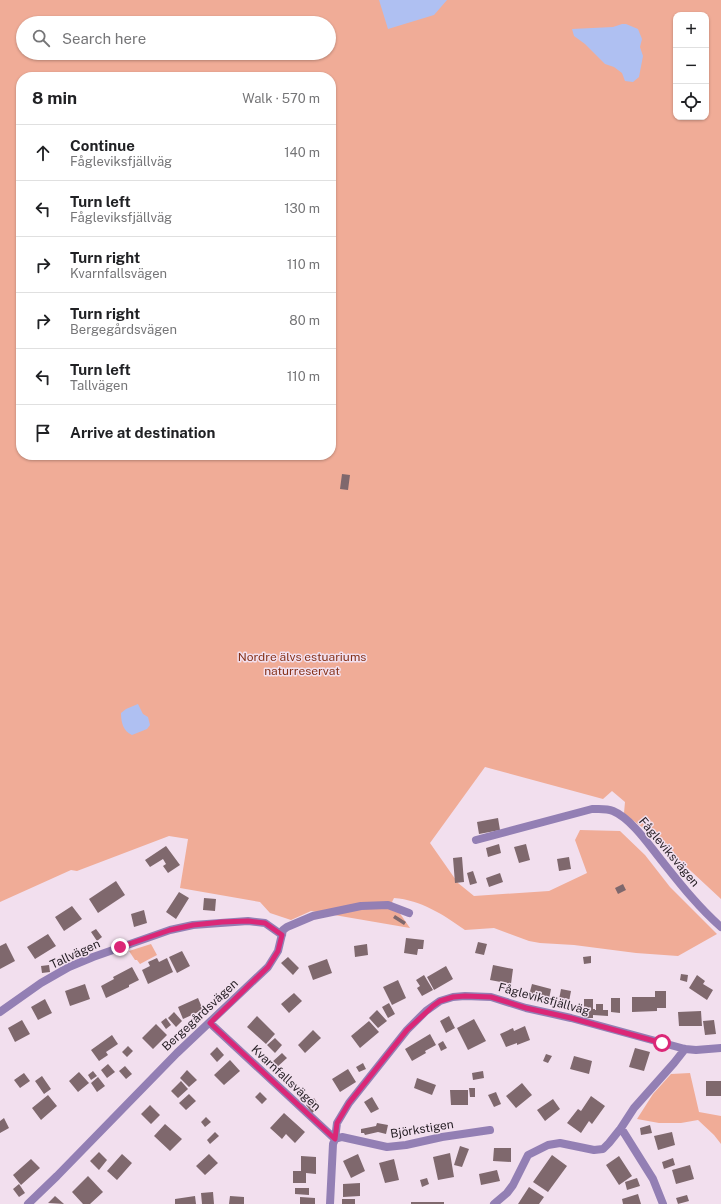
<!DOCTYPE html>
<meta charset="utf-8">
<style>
:root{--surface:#fff;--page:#f2f2f2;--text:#202124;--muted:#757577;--line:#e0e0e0}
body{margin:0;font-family:"Public Sans",sans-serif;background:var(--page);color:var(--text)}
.controls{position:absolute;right:12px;top:12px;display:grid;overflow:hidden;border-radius:8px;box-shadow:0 1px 3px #0004}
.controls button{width:36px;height:36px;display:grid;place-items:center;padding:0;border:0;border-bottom:1px solid var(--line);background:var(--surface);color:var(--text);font:20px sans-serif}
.stop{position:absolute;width:12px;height:12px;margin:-9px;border:3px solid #db2777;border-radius:50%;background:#fff}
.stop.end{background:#db2777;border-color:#fff;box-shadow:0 1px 4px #0008}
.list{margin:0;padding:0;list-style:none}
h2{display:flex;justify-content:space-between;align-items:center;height:52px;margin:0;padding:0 16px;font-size:17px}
h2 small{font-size:13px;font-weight:400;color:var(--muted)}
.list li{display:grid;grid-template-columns:26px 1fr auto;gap:12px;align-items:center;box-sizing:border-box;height:56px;padding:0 16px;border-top:1px solid var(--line)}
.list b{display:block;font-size:15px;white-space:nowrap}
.list p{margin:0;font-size:13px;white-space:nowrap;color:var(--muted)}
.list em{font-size:13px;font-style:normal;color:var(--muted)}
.icon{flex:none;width:22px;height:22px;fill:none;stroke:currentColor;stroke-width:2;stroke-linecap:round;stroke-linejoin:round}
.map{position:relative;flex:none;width:721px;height:1204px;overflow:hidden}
.search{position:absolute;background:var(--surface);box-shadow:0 1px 3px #0004;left:16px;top:16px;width:320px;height:44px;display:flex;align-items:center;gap:10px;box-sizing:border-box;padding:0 14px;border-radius:22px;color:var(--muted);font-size:15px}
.panel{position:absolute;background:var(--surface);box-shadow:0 1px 3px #0004;left:16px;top:72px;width:320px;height:388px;border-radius:16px}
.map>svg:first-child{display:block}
</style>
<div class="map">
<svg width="721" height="1204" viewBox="0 0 721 1204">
<rect width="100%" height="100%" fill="#f2dfee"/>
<path fill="#f0ac97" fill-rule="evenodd" d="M0,0H721V899L650,833L627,816L624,813L625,802L612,791L603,799L485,767L430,843L458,883L474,896L549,891L587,873L575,840L580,830L620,831L645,855L670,887L717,934L678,956L636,953L574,945L540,943L529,941L494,928L465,930C444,915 421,900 394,898L392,902L410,928L311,911L291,920L270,913L260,902L180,888L188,839L169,836L77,871L71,870L0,902ZM676,15H706V117H676ZM23,23H329V53H23ZM21,77H331V455H21Z
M151,944L157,955L140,964L137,960H135L129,951Z
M690,1073L699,1112L721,1116V1144L714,1135L698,1120L681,1123H659L637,1119L653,1094L671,1074Z"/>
<path fill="#afc0f2" d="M379,0H447L434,15L388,29Z
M622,24H626L638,29L642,39L640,47L643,56L639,77L633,82L625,81L622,73L614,67L605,64L585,44L574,36L572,29L613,27Z
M138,704L143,714L148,717L150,725L147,729L132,735C123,731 121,722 121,713L126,709Z"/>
<path fill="#7f686d" d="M342,474L350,475L348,490L340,489Z
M498,818L500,830L479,834L477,822Z
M499,844L501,853L488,857L486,848Z
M526,844L530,860L519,863L514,847Z
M166,846L180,865L168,873L163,866L166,864L163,859L150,867L145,860Z
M462,857L464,882L455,883L453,858Z
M569,857L571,869L559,871L557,859Z
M473,871L477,883L470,885L467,873Z
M500,873L503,882L489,887L486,878Z
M116,881L125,895L98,913L89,899Z
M623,884L626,890L618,894L615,888Z
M179,892L189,898L176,919L166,912Z
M204,898L216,899L215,911L203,910Z
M72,906L82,919L64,931L55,917Z
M144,910L147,923L134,927L131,914Z
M395,915L406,922L404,925L393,918Z
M96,929L102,937L97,941L91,932Z
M48,934L56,946L35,959L27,947Z
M406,938L424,940L423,949H418L417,955L404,953Z
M478,942L487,944L484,955L475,953Z
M6,943L15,961L0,969V946Z
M367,944L368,955L355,957L354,946Z
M182,951L190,966L177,973L169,957Z
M591,956V963L584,964L583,957Z
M288,957L299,968L293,975L281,963Z
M157,958L159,962L167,958L173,972L148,984L142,970L150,966L148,962Z
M327,959L332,973L313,980L308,966Z
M49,965L50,972L42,973L41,966Z
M493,965L513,969L511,984L490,980Z
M446,966L453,979L434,990L427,977Z
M132,967L139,980L129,985V987L106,998L101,986L114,979L113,977Z
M681,974L688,975L687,982L680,980Z
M424,975L433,990L422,996L417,988L420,986L416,980Z
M697,975L705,981L703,984L713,990L707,1000L689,988Z
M398,980L406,998L392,1005L383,987Z
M85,984L90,999L70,1006L65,991Z
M532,984L551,989L548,1004L528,999Z
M561,989L571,991L568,1007L558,1005Z
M655,991H666V1008H657V1011L632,1012V997H655Z
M294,993L302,1001L289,1013L281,1004Z
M198,998L203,1010L183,1019L178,1007Z
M611,998H620V1013L611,1012Z
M45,999L52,1013L38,1020L31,1007Z
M584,999H593V1009H595V1010H596V1004H603V1010H608V1016L593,1015V1018H584Z
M389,1003L395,1014L388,1018L382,1007Z
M377,1010L387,1021L378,1028L369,1018Z
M701,1011L702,1026H679L678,1012Z
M174,1012L182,1021L176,1027L168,1018Z
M257,1016L275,1034L266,1044L247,1027Z
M449,1016L455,1028L446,1033L440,1021Z
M166,1018L171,1025L166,1029L161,1022Z
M474,1019L486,1041L468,1050L457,1028Z
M22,1020L30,1034L15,1042L8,1028Z
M714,1020L716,1034L705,1035L703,1021Z
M369,1021L379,1032L360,1048L351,1036Z
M156,1024L167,1035L153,1049L142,1038Z
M525,1026L530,1040L517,1045V1043L506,1047L500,1034L513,1028L514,1031Z
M313,1030L321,1038L305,1053L298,1045Z
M430,1034L436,1045L425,1051L426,1053L412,1061L405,1049Z
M112,1035L118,1044L106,1052L108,1055L99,1061L91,1050Z
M275,1038L282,1045L275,1053L267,1045Z
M443,1041L447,1048L441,1051L438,1044Z
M128,1046L133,1051L127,1057L122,1052Z
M217,1047L224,1055L217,1062L210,1054Z
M635,1048L650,1052L644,1071L629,1067Z
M282,1053L287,1058L276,1068L271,1063Z
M546,1054L552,1056L548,1063L543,1061Z
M574,1056L592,1061L589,1074L570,1069Z
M230,1060L240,1071L224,1085L214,1075Z
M363,1063L366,1069L359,1072L356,1067Z
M108,1064L115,1072L107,1078L101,1070Z
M125,1066L132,1074L126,1079L119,1071Z
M348,1069L356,1082L340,1092L332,1079Z
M187,1070L197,1080L189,1087L180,1078Z
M93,1071L97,1076L91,1080L88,1075Z
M483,1071L484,1078L473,1080L472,1073Z
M79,1072L89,1083L78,1092L69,1081Z
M24,1073L30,1081L20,1088L14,1080Z
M42,1076L51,1089L44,1094L35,1081Z
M98,1077L105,1086L97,1092L91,1083Z
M417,1078L436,1085L432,1095L414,1088Z
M181,1081L188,1089L178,1098L171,1091Z
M706,1081H721V1096H706Z
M522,1083L532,1095L516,1108L506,1096Z
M469,1088H475V1097H470Z
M450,1090H468V1105H451Z
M260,1092L267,1099L262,1104L255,1097Z
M496,1092L501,1104L494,1107L488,1095Z
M189,1094L196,1101L186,1110L179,1103Z
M48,1095L57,1106L41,1120L32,1108Z
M591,1096L605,1106L592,1124L589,1121L581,1133L567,1123L578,1109L581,1111Z
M372,1097L379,1109L371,1113L364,1102Z
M314,1098L320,1107L312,1113L306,1105Z
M553,1099L560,1109L545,1121L537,1110Z
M150,1105L160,1115L151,1124L141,1114Z
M284,1113L305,1132L295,1143L286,1134L282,1139L270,1128Z
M206,1117L211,1122L205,1127L201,1122Z
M4,1118L9,1128L0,1133V1121Z
M377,1123L388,1125L386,1134L378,1132L365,1135L364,1133H361V1129L376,1126Z
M165,1124L182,1139L170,1151L154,1136Z
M650,1125L652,1133L641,1135L640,1128Z
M215,1132L219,1136L210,1144L207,1140Z
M672,1132L675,1145L658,1150L654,1136Z
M460,1146L469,1149L462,1167L454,1165Z
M494,1148H511V1162L493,1161Z
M99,1152L107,1160L99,1170L90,1161Z
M450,1153L454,1177L438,1180L433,1157Z
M122,1154L132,1163L117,1180L107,1171Z
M209,1154L218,1163L205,1175L196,1166Z
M358,1154L365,1171L351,1178L343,1161Z
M552,1155L567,1166L548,1192L533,1182Z
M301,1156L316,1157V1174L306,1173V1183H293V1171H301Z
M619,1156L632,1176L619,1185L606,1165Z
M673,1158L675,1165L664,1169L662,1162Z
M31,1159L40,1168L21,1185L13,1175Z
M394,1159L399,1180L385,1183L379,1163Z
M690,1165L694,1179L676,1184L672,1170Z
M497,1170L500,1181L481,1185L479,1174Z
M88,1176L103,1192L90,1204H83L72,1192Z
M427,1178L429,1184L422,1187L420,1180Z
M637,1178L640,1186L627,1190L625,1182Z
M360,1183V1196L343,1197V1184Z
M19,1184L25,1193L19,1197L13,1189Z
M529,1187L544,1197L539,1204H518Z
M295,1188H309V1195L295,1194Z
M213,1192L214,1204H202L201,1193Z
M638,1194L641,1204H623L622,1199Z
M687,1195L689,1201L678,1204L676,1198Z
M55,1196L64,1204L48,1203Z
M195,1196L196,1204H175V1199Z
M230,1196L244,1197V1204H229Z
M300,1197L315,1198V1204H300Z
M342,1199H355V1204H342Z
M411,1202H444V1204H411Z"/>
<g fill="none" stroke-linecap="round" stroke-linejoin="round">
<path stroke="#937fb4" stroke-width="8" d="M476,840L592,809C599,809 606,808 613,811C630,818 647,842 658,856C678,881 697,906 721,927
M0,1012L41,983L69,967L93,957L170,930L193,925L248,921L265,923L282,935
M210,1023L335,1139L333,1144L330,1204
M621,1128L653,1179L663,1204
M490,1130L442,1137L406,1145L387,1147L342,1137L335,1139L337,1123L349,1103L407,1030L426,1011L440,1001L453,997L465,996L491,997L526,1008L571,1018L685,1049L696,1050L721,1048
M28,1204L57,1176L177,1053L268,967L278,951L283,930L287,927L313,916L361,906L388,905L409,913
M494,1204L507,1193L513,1185L528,1155L548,1145L560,1143L594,1150L603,1149L609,1143L621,1128L634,1108L674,1063L685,1049"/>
</g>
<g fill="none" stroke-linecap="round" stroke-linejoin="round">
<path stroke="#db2777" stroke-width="5" d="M120,947L170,930L193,925L222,922L248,921L265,923L282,935L278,951L268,967L210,1023L335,1139L337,1123L349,1103L407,1030L433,1006L440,1001L453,997L465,996L491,997L526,1008L571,1018L662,1043"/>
</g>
<g text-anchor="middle" stroke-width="3" stroke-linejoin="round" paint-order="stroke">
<g font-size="12" fill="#843118" stroke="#f2dfee">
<text x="302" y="661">Nordre älvs estuariums<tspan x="302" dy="14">naturreservat</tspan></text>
</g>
<g font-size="12" fill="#251e24" stroke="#f2dfee">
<text transform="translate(669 852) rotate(50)" y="4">Fågleviksvägen</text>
<text transform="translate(75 954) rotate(-25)" y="4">Tallvägen</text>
<text transform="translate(544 999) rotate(15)" y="4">Fågleviksfjällväg</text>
<text transform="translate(200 1015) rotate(-43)" y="4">Bergegårdsvägen</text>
<text transform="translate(286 1078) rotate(43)" y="4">Kvarnfallsvägen</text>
<text transform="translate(422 1129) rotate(-9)" y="4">Björkstigen</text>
</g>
</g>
</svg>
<div class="controls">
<button>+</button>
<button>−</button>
<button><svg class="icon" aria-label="locate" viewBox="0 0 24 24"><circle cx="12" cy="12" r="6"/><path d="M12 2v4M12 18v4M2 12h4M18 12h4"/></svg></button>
</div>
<div class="stop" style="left:662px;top:1043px"></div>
<div class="stop end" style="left:120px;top:947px"></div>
<div class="search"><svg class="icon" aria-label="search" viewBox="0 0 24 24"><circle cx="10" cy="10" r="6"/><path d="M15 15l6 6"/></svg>Search here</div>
<section class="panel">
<h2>8 min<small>Walk · 570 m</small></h2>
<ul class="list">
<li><svg class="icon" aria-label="ahead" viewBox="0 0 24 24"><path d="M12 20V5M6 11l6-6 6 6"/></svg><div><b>Continue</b><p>Fågleviksfjällväg</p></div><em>140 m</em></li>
<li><svg class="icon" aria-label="left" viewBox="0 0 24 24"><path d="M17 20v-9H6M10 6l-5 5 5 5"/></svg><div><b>Turn left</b><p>Fågleviksfjällväg</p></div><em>130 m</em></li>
<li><svg class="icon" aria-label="right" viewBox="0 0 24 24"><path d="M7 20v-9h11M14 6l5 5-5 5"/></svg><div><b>Turn right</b><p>Kvarnfallsvägen</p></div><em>110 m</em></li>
<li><svg class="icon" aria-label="right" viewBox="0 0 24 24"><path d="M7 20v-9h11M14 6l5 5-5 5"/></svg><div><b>Turn right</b><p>Bergegårdsvägen</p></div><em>80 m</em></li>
<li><svg class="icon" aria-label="left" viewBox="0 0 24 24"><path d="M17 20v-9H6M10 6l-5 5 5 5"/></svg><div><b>Turn left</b><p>Tallvägen</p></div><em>110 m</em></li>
<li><svg class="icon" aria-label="arrive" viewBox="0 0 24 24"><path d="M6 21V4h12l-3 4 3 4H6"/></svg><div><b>Arrive at destination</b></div></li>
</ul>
</section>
</div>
